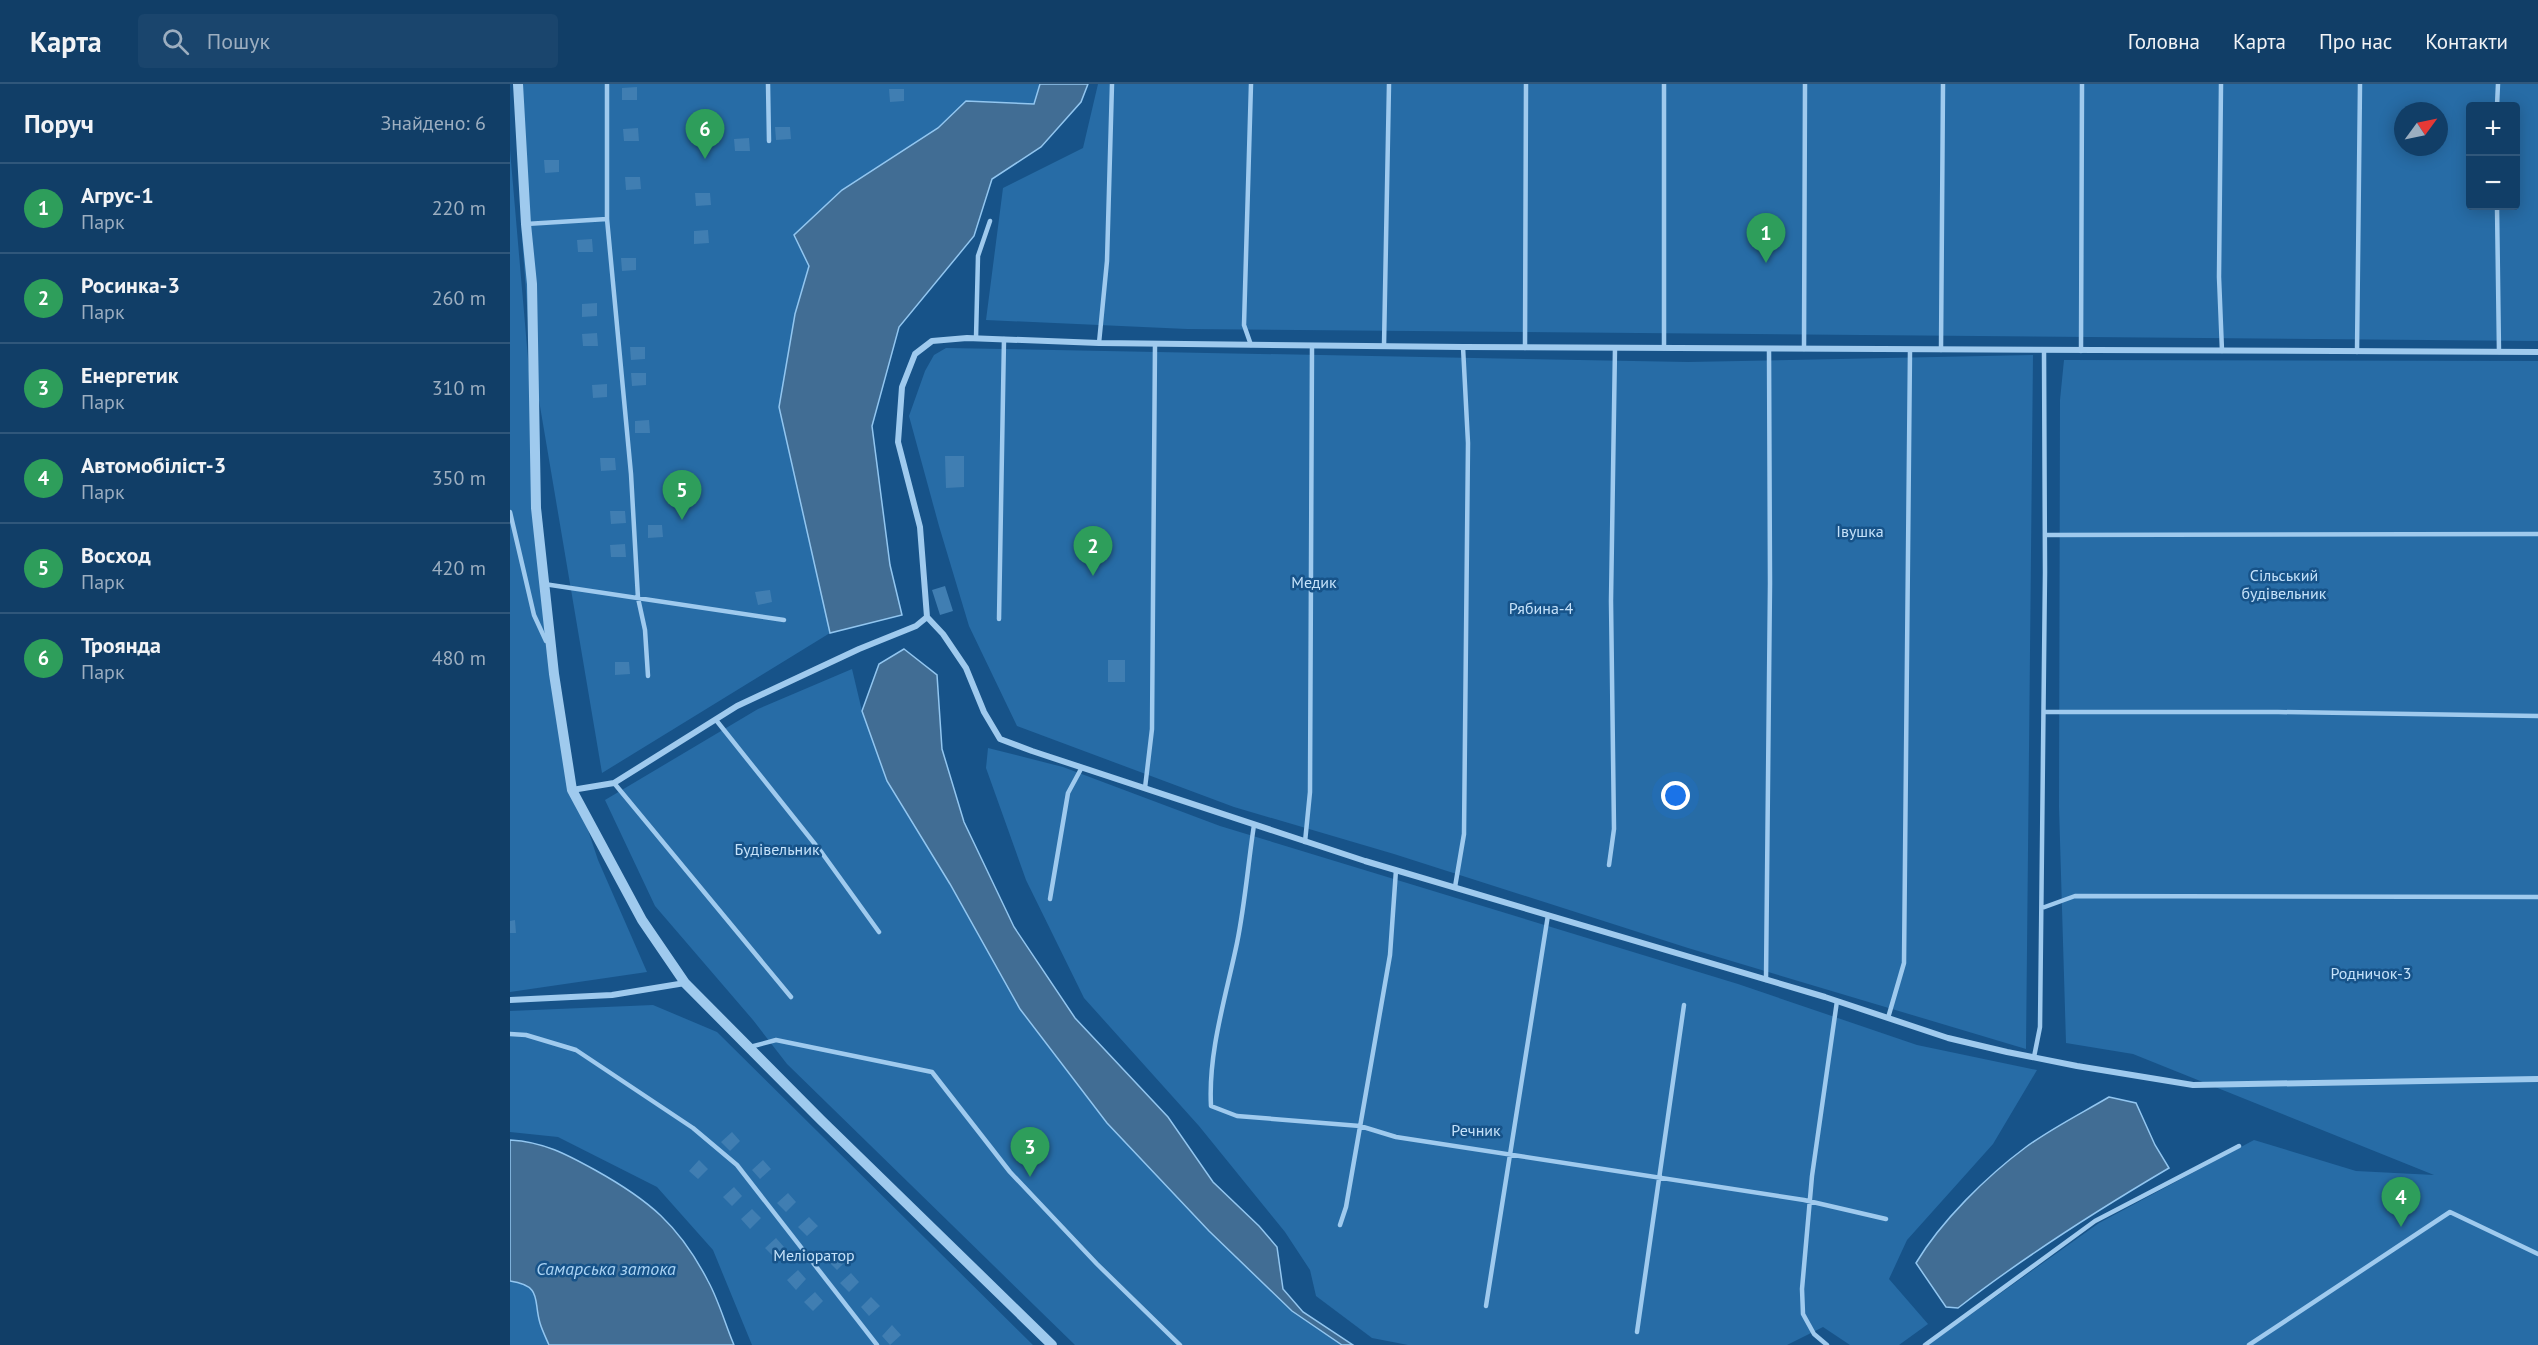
<!DOCTYPE html>
<html lang="uk">
<meta charset="utf-8">
<style>
:root{--surface:#113e67;--page:#1a456d;--text:#f1f3f6;--muted:#9caec0;--line:#30577b;--accent:#ffc15c}
body{margin:0;font-family:"PT Sans",sans-serif;background:var(--page);color:var(--text)}
.controls{position:absolute;right:18px;top:18px;display:grid;overflow:hidden;border-radius:6px;box-shadow:0 3px 15px #0003}
.controls button{width:54px;height:54px;display:grid;place-items:center;padding:0;border:0;border-bottom:2px solid var(--line);background:var(--surface);color:var(--text);font:30px sans-serif}
.compass{position:absolute;left:1884px;top:18px;width:54px;height:54px;border-radius:50%;background:var(--surface);box-shadow:0 3px 15px #0003;rotate:57deg}
.you{position:absolute;left:1166px;top:712px;width:21px;height:21px;margin:-15px;border:4px solid #fff;border-radius:50%;background:#1a73e8;box-shadow:0 0 0 9px #1a73e833}
.badge{display:grid;place-items:center;width:39px;height:39px;border-radius:50%;background:var(--accent);color:#fff;font-size:20px;font-weight:700}
.pin{position:absolute;translate:-50% -50px;filter:drop-shadow(0 2px 3px #0008)}
.pin::after{content:'';position:absolute;top:32px;width:21px;height:18px;background:inherit;clip-path:polygon(0 0,100% 0,50% 100%)}
.list{margin:0;padding:0;list-style:none}
h2{display:flex;justify-content:space-between;align-items:center;height:78px;margin:0;padding:0 24px;font-size:26px}
h2 small{font-size:20px;font-weight:400;color:var(--muted)}
.list li{display:grid;grid-template-columns:39px 1fr auto;gap:18px;align-items:center;box-sizing:border-box;height:90px;padding:0 24px;border-top:2px solid var(--line)}
.list b{display:block;font-size:22px;white-space:nowrap}
.list p{margin:0;font-size:20px;white-space:nowrap;color:var(--muted)}
.list em{font-size:20px;font-style:normal;color:var(--muted)}
.icon{flex:none;width:33px;height:33px;fill:none;stroke:currentColor;stroke-width:2;stroke-linecap:round;stroke-linejoin:round}
.map{position:relative;flex:none;width:2028px;height:1261px;overflow:hidden}
header{display:flex;align-items:center;gap:36px;box-sizing:border-box;height:84px;padding:0 30px;background:var(--surface);border-bottom:2px solid var(--line)}
header strong{font-size:28px}
nav{display:flex;gap:33px;margin-inline-start:auto;font-size:21px}
.search{width:420px;height:54px;background:var(--page);display:flex;align-items:center;gap:15px;box-sizing:border-box;padding:0 21px;border-radius:6px;color:var(--muted);font-size:22px}
main{display:flex}
aside{flex:1;background:var(--surface)}
.map>svg:first-child{display:block}
</style>
<header>
<strong>Карта</strong>
<div class="search"><svg class="icon" aria-label="search" viewBox="0 0 24 24"><circle cx="10" cy="10" r="6"/><path d="M15 15l6 6"/></svg>Пошук</div>
<nav><a>Головна</a><a>Карта</a><a>Про нас</a><a>Контакти</a></nav>
</header>
<main>
<aside>
<h2>Поруч<small>Знайдено: 6</small></h2>
<ul class="list">
<li><span class="badge" style="background:#2e9e5b">1</span><div><b>Агрус-1</b><p>Парк</p></div><em>220 m</em></li>
<li><span class="badge" style="background:#2e9e5b">2</span><div><b>Росинка-3</b><p>Парк</p></div><em>260 m</em></li>
<li><span class="badge" style="background:#2e9e5b">3</span><div><b>Енергетик</b><p>Парк</p></div><em>310 m</em></li>
<li><span class="badge" style="background:#2e9e5b">4</span><div><b>Автомобіліст-3</b><p>Парк</p></div><em>350 m</em></li>
<li><span class="badge" style="background:#2e9e5b">5</span><div><b>Восход</b><p>Парк</p></div><em>420 m</em></li>
<li><span class="badge" style="background:#2e9e5b">6</span><div><b>Троянда</b><p>Парк</p></div><em>480 m</em></li>
</ul>
</aside>
<div class="map">
<svg width="2028" height="1261" viewBox="0 0 2028 1261">
<rect width="100%" height="100%" fill="#175389"/>
<path fill="#276ca6" fill-rule="evenodd" d="M10,0H530L524,20L456,17L428,44L332,106L299,182L285,230L269,323L320,549L92,689L20,263L11,139Z
M588,0H2028V257L677,245L476,236L493,104L573,64ZM1960,22H2006V122H1960ZM1893,27H1929V63H1893Z
M0,37V66L52,668L88,776L137,888L0,908Z
M436,264L1178,278L1523,271L1516,965L1178,864L884,770L724,723L507,642L459,542L429,442L399,332L415,287L424,271Z
M1554,276L2028,277V1261H1418L1589,1139L1744,1056L1846,1087L1924,1091L1623,970L1556,959L1549,723L1550,316Z
M342,585L352,627L377,697L440,800L510,925L597,1039L699,1147L782,1227L832,1261H565L277,980L243,936L145,822L95,716L248,625Z
M478,664L553,683L710,742L1228,900L1407,961L1527,986L1483,1060L1397,1156L1379,1195L1418,1240L1389,1261H1340L1313,1243L1277,1261H898L862,1254L806,1212L800,1186L775,1148L689,1042L574,914L516,796L476,684Z
M143,921L207,948L523,1261H242L203,1166L147,1103L48,1053L0,1048V927Z
M0,1197C33,1201 23,1216 30,1239C32,1246 36,1254 39,1261H0Z"/>
<path fill="#416d94" stroke="#92c6f0" stroke-width="1.5" d="M530,0H578L571,18L531,63L482,95L464,152L389,243L362,342L380,481L392,531L320,549L269,323L285,230L299,182L284,151L332,106L428,44L456,17L524,20Z
M394,565L427,591L432,665L454,738L504,843L565,934L658,1033L703,1098L749,1142L767,1163L773,1205L793,1228L843,1261H832L782,1227L699,1147L597,1039L510,925L440,800L377,697L352,627L369,580Z
M1599,1013L1626,1019L1645,1061L1659,1084C1586,1127 1515,1172 1448,1224L1436,1223L1406,1179C1431,1137 1477,1092 1516,1063C1542,1044 1572,1029 1599,1013Z
M0,1056C34,1058 56,1070 85,1086C139,1116 169,1141 198,1197C209,1217 215,1240 224,1261H39C36,1254 32,1246 30,1239C23,1216 33,1202 0,1197Z"/>
<path fill="#407eb2" d="M127,3V16H112V4Z
M379,5H394V17L380,18Z
M265,43H280L281,55L266,56Z
M128,44L129,57H114L113,45Z
M239,54L240,67H225L224,55Z
M34,76H49V88L35,89Z
M115,93H130L131,105L116,106Z
M185,109H200L201,121L186,122Z
M198,146L199,159L184,160V147Z
M82,155L83,168H68L67,156Z
M111,174H126V186L112,187Z
M87,219V232L72,233V220Z
M87,249L88,262H73L72,250Z
M120,263H135V275L121,276Z
M121,289H136V301L122,302Z
M97,300V313L83,314L82,301Z
M139,336L140,349H125V337Z
M435,372H454V403L436,404Z
M90,374H105L106,386L91,387Z
M100,427H115L116,439L101,440Z
M138,441H152L153,453L138,454Z
M115,460L116,473H101L100,461Z
M435,502L443,527L430,531L422,506Z
M260,506L262,518L248,521L245,508Z
M598,576H615V598H598Z
M105,578H119L120,590L105,591Z
M5,836L6,849H0V837Z
M222,1048L230,1057L220,1067L211,1058Z
M189,1076L198,1085L188,1095L179,1087Z
M253,1076L261,1085L250,1095L242,1086Z
M224,1103L232,1112L222,1122L213,1113Z
M278,1109L286,1118L276,1128L267,1119Z
M242,1125L251,1134L240,1145L231,1135Z
M299,1133L308,1142L297,1152L288,1143Z
M266,1154L274,1163L264,1173L255,1164Z
M329,1167L337,1176L327,1186L318,1177Z
M288,1186L296,1195L286,1206L277,1196Z
M341,1189L349,1198L339,1208L330,1199Z
M305,1208L313,1217L303,1227L294,1218Z
M361,1213L370,1222L359,1232L351,1223Z
M382,1241L391,1251L380,1261L372,1252Z"/>
<g fill="none" stroke-linecap="round" stroke-linejoin="round">
<path stroke="#9fcaee" stroke-width="4.5" d="M97,0V135L121,390L128,514L135,546L138,592
M258,0L259,57
M741,0L734,241L741,261
M1711,0L1709,193L1712,267
M1987,22L1988,0
M1987,122L1989,268
M16,140L97,135
M466,254L468,172L480,137
M589,259L597,177L602,0
M874,262L879,0
M1015,264L1016,0
M1154,264V0
M1294,265L1295,0
M1431,266L1433,0
M1571,267L1572,0
M1847,268L1850,0
M0,428L24,531L36,557
M1535,451L2028,450
M34,500L274,536
M489,535L494,255
M1534,628H1768L2028,632
M206,636L312,769L369,848
M104,699L281,913
M635,704L642,645L645,260
M744,741C738,780 735,820 727,859C716,912 698,968 701,1022L727,1032L850,1042L886,1053L1294,1116L1376,1135
M795,758L800,708L802,262
M1099,781L1104,745L1101,517L1105,264
M945,803L954,750L958,359L953,263
M540,815L558,709L571,685
M1532,824L1565,812L2028,813
M1256,896L1260,499L1259,265
M1378,934L1394,879L1400,266
M0,950L16,951L66,966L183,1044L227,1081L367,1261
M240,963L266,956L422,988L500,1088L587,1180L670,1261
M1524,973L1530,943L1535,488L1534,267
M830,1141L836,1123L880,871L886,786
M976,1222L1038,831
M1127,1248L1174,921
M1317,1261L1304,1250L1293,1230L1292,1205L1302,1092L1327,917
M1415,1261L1585,1137L1729,1062
M1739,1261L1940,1128L2028,1170"/>
<path stroke="#9fcaee" stroke-width="6" d="M2028,268L953,263L589,259L457,254L422,257L405,270L392,303L388,358L410,443L417,533L433,550L456,584L474,628L490,655L522,667L855,777L1315,913L1438,954L1497,968L1567,982L1683,1001L2028,995
M62,706L104,699L227,622L349,565L406,542L417,533
M0,916L102,911L175,899"/>
<path stroke="#9fcaee" stroke-width="10" d="M8,0L16,140L22,200L26,424L44,590L62,706L132,836L175,899L311,1036L542,1261"/>
</g>
<g text-anchor="middle" stroke-width="5" stroke-linejoin="round" paint-order="stroke">
<g font-size="16" fill="#c5e2fa" stroke="#175389">
<text x="1350" y="453">Івушка</text>
<text x="1774" y="497">Сільський<tspan x="1774" dy="18">будівельник</tspan></text>
<text x="804" y="504">Медик</text>
<text x="1031" y="530">Рябина-4</text>
<text x="267" y="771">Будівельник</text>
<text x="1861" y="895">Родничок-3</text>
<text x="966" y="1052">Речник</text>
<text x="304" y="1177">Меліоратор</text>
</g>
<g font-size="18" font-style="italic" fill="#abd4f5" stroke="#175389">
<text x="96" y="1191">Самарська затока</text>
</g>
</g>
</svg>
<div class="controls">
<button>+</button>
<button>−</button>
</div>
<svg class="compass" viewBox="-18 -18 36 36"><path d="M0-13l5 13h-10z" fill="#e53935"/><path d="M0 13l5-13h-10z" fill="#9caec0"/></svg>
<div class="you"></div>
<div class="pin badge" style="left:1256px;top:179px;background:#2e9e5b">1</div>
<div class="pin badge" style="left:583px;top:492px;background:#2e9e5b">2</div>
<div class="pin badge" style="left:520px;top:1093px;background:#2e9e5b">3</div>
<div class="pin badge" style="left:1891px;top:1143px;background:#2e9e5b">4</div>
<div class="pin badge" style="left:172px;top:436px;background:#2e9e5b">5</div>
<div class="pin badge" style="left:195px;top:75px;background:#2e9e5b">6</div>
</div>
</main>
